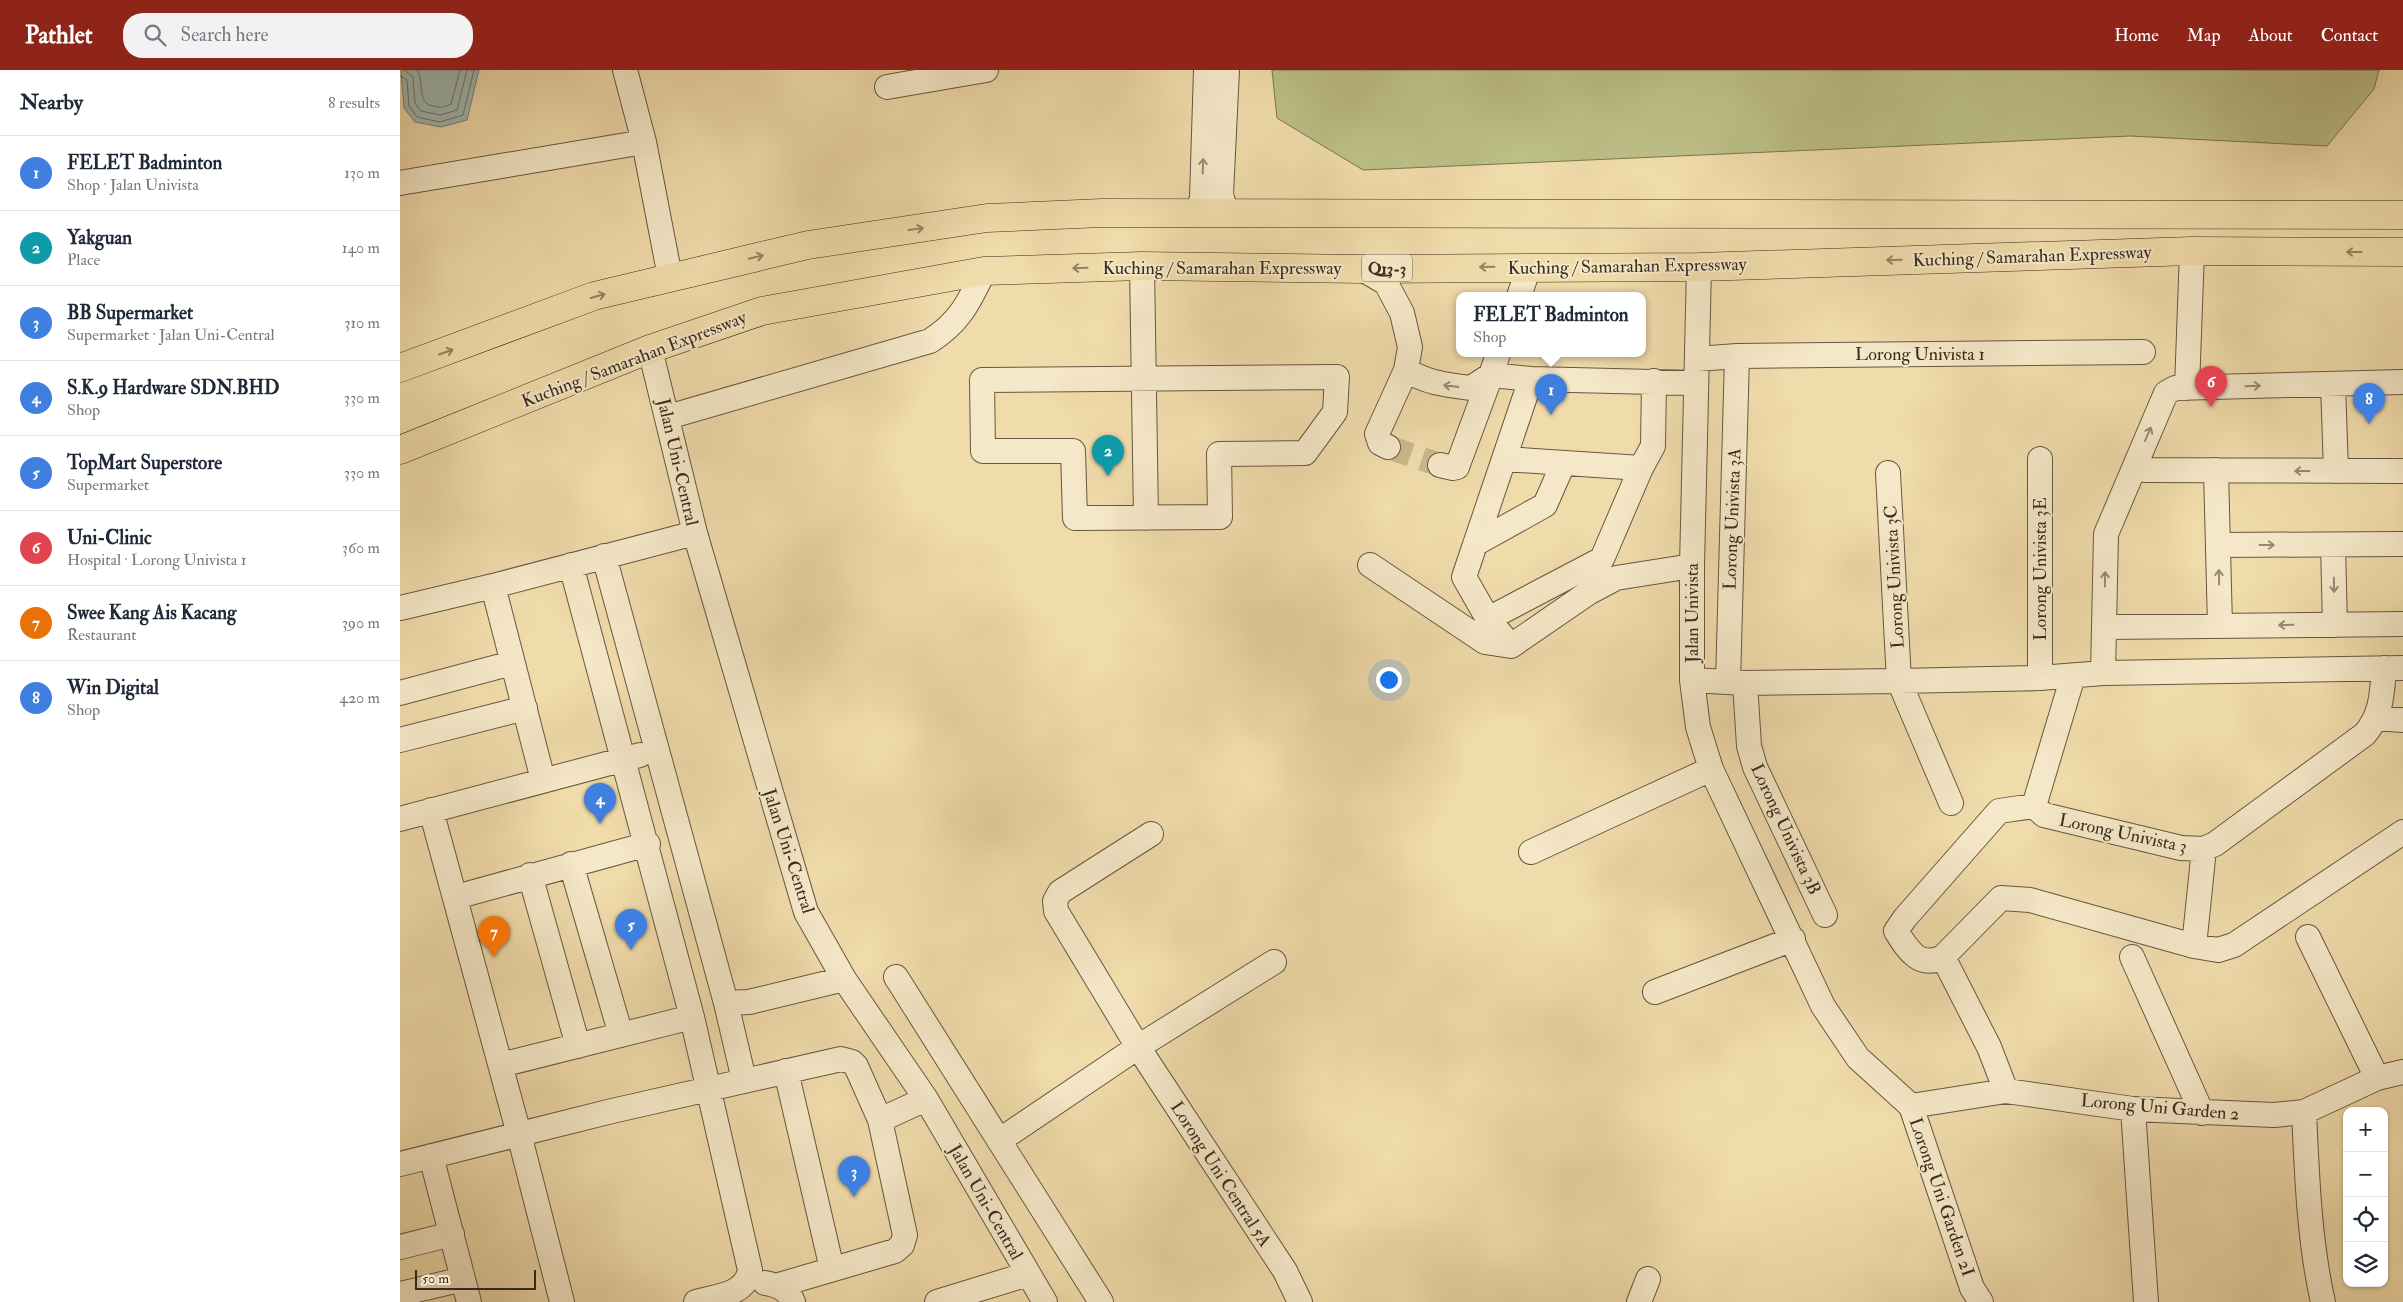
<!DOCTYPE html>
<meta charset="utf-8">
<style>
:root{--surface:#fff;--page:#f2f2f3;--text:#1f2937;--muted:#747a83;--line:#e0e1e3;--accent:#8f2418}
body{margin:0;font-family:"IM FELL Double Pica",serif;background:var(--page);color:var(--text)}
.controls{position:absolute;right:15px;bottom:15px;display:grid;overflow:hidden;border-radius:10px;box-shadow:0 1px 4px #0004}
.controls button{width:45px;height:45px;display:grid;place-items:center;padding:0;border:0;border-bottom:1px solid var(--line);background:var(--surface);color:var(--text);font:25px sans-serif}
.scale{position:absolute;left:15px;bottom:12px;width:121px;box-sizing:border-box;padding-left:5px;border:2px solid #382b1c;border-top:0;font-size:14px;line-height:18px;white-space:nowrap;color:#382b1c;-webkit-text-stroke:4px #f5e8c8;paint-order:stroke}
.you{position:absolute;left:988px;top:609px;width:18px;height:18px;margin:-12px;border:4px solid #fff;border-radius:50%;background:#1a73e8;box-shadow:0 0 0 8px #1a73e833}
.badge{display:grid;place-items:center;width:32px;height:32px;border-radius:50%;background:var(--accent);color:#fff;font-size:16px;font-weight:700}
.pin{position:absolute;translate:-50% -41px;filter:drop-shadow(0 1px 2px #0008)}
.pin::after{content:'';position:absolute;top:26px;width:18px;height:15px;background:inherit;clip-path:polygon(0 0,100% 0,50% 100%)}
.popup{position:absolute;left:1056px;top:222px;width:190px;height:65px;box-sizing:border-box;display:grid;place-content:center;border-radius:10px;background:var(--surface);filter:drop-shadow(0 1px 4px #0005);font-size:16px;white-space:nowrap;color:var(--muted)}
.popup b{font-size:19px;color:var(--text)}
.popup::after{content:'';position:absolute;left:50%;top:100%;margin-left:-10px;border:10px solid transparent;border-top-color:var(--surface)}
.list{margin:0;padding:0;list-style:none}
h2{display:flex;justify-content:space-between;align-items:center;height:65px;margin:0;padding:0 20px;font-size:21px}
h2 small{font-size:16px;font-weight:400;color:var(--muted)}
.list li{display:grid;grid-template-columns:32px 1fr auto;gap:15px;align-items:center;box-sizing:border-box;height:75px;padding:0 20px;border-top:1px solid var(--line)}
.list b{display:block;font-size:19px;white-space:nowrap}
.list p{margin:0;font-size:16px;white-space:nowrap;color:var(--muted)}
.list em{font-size:16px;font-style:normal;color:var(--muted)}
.icon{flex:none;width:28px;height:28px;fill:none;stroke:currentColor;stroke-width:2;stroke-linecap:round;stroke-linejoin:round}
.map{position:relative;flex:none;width:2003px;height:1232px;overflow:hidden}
header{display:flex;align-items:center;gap:30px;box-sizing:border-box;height:70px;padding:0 25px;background:var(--accent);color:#fff}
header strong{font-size:24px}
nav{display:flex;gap:28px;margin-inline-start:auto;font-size:18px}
.search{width:350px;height:45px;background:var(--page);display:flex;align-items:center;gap:12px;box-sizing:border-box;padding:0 18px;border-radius:20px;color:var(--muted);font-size:19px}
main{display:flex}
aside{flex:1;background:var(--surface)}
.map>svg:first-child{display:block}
</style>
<header>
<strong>Pathlet</strong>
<div class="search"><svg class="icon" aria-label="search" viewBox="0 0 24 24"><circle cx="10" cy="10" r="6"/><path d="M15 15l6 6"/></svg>Search here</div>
<nav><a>Home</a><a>Map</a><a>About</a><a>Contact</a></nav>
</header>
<main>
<aside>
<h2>Nearby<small>8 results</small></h2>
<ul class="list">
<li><span class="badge" style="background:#3f7fe0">1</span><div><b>FELET Badminton</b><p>Shop · Jalan Univista</p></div><em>130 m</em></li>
<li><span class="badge" style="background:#0f9aa8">2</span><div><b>Yakguan</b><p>Place</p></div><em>140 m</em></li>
<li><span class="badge" style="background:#3f7fe0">3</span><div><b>BB Supermarket</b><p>Supermarket · Jalan Uni-Central</p></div><em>310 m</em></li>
<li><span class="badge" style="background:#3f7fe0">4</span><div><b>S.K.9 Hardware SDN.BHD</b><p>Shop</p></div><em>330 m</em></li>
<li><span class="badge" style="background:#3f7fe0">5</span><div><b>TopMart Superstore</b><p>Supermarket</p></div><em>330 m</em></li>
<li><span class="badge" style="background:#e0444e">6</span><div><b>Uni-Clinic</b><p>Hospital · Lorong Univista 1</p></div><em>360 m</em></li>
<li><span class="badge" style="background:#e8710a">7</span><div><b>Swee Kang Ais Kacang</b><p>Restaurant</p></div><em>390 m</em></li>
<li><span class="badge" style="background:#3f7fe0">8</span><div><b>Win Digital</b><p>Shop</p></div><em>420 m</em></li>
</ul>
</aside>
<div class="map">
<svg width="2003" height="1232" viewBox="0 0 2003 1232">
<rect width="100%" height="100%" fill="#f0dbaa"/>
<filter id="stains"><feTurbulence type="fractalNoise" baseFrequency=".004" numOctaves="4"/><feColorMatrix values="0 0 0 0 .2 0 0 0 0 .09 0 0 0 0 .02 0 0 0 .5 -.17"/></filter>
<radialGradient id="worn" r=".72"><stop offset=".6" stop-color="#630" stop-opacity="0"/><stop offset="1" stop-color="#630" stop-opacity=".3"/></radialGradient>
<path fill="#bcbf86" stroke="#7a7551" d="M872,0H1979L1974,19L1927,76L1730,66L963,100L877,48Z"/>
<path fill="#9eb9b3" stroke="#758077" d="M1,0H79L67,50L41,57L15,52L4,38Z"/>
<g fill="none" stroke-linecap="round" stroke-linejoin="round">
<path stroke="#6b7268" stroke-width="1" d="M4,0L13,7L15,33L21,41L40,45L57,40L67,0
M17,0C25,12 16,33 33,36C40,38 45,37 51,34L60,0
M0,6L7,10L9,36L17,47L40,52L63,45L74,0"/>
<path stroke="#cbb88e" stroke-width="24" stroke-dasharray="24 12" stroke-linecap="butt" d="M988,377L1040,395"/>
<g stroke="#665740" stroke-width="26">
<path id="minor" d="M225,0L244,72L270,207
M487,17L586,0
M0,113L244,72
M826,143L821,124L827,0
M797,144L802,128L806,0
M742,196L746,448
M1299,197L1292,496V610L1298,657L1311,699L1423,936L1458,988L1511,1036L1572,1218L1581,1232
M962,199L986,213L1002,243L1010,277L1006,300C1027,313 1047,315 1071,318L1091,305L1098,284
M1119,226L1129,197
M250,279L295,463L406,842L444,909L526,1029L645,1232
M1297,289L1337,286L1743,282
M937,307L935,342L905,383L819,384L820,447L675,448L673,381H583L582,310Z
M1933,314L1936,401
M1787,318L1792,181
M268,347L530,271C560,252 569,232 584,201
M988,377L980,373L977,364L1006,300
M1105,389L1241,398
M1640,389V608
M1040,395L1053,398L1057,397L1091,305L1131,309L1295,313
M1745,400L2003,401
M1816,400L1820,556
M1488,403L1499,611L1551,733
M1075,474L1145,435L1163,394
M1818,475L2003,474
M1933,475L1935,555
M204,486L326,933L344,1010
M171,495L292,947L350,1200C346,1225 317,1226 296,1232
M970,495L1085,572L1111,576
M93,516L143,710
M0,538L93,516L295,463
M1088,549L1202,489L1241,398L1253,376L1254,311
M1704,557L2003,554
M1111,576L1088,549L1064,507L1131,309
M1111,576L1188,523L1216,508L1292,496
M1703,603L1706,464L1766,323L1775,318L2003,312
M1673,606L1634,736L1644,745L1781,778L1804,779L1815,774L1965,664C1982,644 1982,623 1984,598
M1292,610L1345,613L1499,611L1640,608L1703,603L2003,598
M1328,612L1337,286
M1345,613L1349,676L1355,697L1425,845
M0,623L112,593
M1976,648L2003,650
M0,670L125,638
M1634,736L1599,741L1505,848L1496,861C1508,880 1519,899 1543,887L1601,828L1630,830L1794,876L1818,880L1834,875L2003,762
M31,740L119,1064L162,1232
M0,749L240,685
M751,764L660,822L655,831L656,841L738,977L885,1201L900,1232
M1131,782L1311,699
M171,794L221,965
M130,805L178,976
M56,827L248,774
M1908,867L1977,1008
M1794,876L1804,779
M1543,887L1589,977L1606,1021
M1732,887L1802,1043
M496,907L701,1232
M1255,922L1393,869
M326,933L349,932L444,909
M101,995L292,947
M386,1001L432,1199
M1511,1036L1606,1021L1733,1039L1874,1045L1904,1042L1977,1008L2003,1002
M1733,1039L1746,1232
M1904,1042C1907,1106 1909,1170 1923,1232
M480,1050L526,1029
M600,1070L738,977L874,892
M31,1086L69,1232
M0,1094L212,1041L441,989L452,992L456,996L480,1050L505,1165L502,1175L495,1181L379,1215
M0,1177L52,1164
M365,1213C377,1215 388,1219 393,1232
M0,1224L63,1209
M537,1232L628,1204
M1239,1232L1248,1209"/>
</g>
<g stroke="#382b1c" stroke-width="29">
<path id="highway" d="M0,298L194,226L408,175L587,148L702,143L2003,145
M0,380L250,279L362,241L584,201L742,196L962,199L1299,197L1792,181L2003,182"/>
</g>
<use href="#minor" stroke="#f5e8c8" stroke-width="24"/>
<use href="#highway" stroke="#f0dbaa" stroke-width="28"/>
</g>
<defs><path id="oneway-shaft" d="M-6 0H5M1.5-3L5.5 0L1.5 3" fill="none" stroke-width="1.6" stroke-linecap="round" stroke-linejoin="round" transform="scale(1.25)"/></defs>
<g stroke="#968a72">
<use href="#oneway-shaft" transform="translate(803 96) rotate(-88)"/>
<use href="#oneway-shaft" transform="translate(1051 316) rotate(-173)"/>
<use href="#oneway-shaft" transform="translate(1853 316) rotate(-2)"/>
<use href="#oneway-shaft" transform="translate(1748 364) rotate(-66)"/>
<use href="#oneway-shaft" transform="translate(1902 401) rotate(-180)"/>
<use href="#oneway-shaft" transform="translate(1867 475)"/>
<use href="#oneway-shaft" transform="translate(1819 507) rotate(-91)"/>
<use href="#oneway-shaft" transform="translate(1705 509) rotate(-89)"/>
<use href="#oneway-shaft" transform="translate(1934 515) rotate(89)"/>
<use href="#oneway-shaft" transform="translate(1886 555) rotate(179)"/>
</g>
<g stroke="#948363">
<use href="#oneway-shaft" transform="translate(516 159) rotate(-8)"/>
<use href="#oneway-shaft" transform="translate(1954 182) rotate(-180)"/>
<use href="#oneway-shaft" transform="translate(356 187) rotate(-13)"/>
<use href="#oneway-shaft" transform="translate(1494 190) rotate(178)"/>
<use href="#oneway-shaft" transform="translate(1087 197) rotate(179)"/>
<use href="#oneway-shaft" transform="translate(680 198) rotate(178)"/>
<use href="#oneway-shaft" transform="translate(198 226) rotate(-16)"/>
<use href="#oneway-shaft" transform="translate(46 282) rotate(-19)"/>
</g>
<g text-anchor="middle" stroke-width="4" stroke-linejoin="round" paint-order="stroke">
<rect fill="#f5e8c8" stroke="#716450" stroke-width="1" x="962" y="184.5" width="50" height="27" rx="4"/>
<g font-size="16" font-weight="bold" fill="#382b1c">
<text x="987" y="204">Q13-3</text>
</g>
<g font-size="18" fill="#382b1c" stroke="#f5e8c8">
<text transform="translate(1632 186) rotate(-2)" y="6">Kuching / Samarahan Expressway</text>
<text transform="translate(1227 196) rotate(-1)" y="6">Kuching / Samarahan Expressway</text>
<text x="822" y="204">Kuching / Samarahan Expressway</text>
<text x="1520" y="290">Lorong Univista 1</text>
<text transform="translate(234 289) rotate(-21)" y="6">Kuching / Samarahan Expressway</text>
<text transform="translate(278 392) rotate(77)" y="6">Jalan Uni-Central</text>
<text transform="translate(1332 449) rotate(-88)" y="6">Lorong Univista 3A</text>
<text transform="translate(1640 499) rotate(-90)" y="6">Lorong Univista 3E</text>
<text transform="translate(1494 507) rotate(-93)" y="6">Lorong Univista 3C</text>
<text transform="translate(1292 543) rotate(-90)" y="6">Jalan Univista</text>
<text transform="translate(1386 759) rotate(65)" y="6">Lorong Univista 3B</text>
<text transform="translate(1723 763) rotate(12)" y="6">Lorong Univista 3</text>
<text transform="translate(389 781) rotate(72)" y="6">Jalan Uni-Central</text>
<text transform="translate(1760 1037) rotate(5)" y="6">Lorong Uni Garden 2</text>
<text transform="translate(821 1104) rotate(57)" y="6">Lorong Uni Central 5A</text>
<text transform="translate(1542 1127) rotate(71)" y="6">Lorong Uni Garden 2I</text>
<text transform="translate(586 1132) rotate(60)" y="6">Jalan Uni-Central</text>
</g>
</g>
<rect width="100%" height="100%" filter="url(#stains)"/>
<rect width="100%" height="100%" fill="url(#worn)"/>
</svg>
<div class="controls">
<button>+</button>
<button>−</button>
<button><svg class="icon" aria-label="locate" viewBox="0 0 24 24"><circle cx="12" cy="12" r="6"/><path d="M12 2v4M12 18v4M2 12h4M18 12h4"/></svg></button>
<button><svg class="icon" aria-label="layers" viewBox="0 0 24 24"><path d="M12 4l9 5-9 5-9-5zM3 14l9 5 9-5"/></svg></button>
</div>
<div class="scale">50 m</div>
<div class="you"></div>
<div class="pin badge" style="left:1151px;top:345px;background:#3f7fe0">1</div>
<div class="popup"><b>FELET Badminton</b>Shop</div>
<div class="pin badge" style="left:708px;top:406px;background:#0f9aa8">2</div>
<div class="pin badge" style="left:454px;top:1127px;background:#3f7fe0">3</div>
<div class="pin badge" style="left:200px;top:754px;background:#3f7fe0">4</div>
<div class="pin badge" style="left:231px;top:880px;background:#3f7fe0">5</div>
<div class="pin badge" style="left:1811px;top:337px;background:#e0444e">6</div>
<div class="pin badge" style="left:94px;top:887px;background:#e8710a">7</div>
<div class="pin badge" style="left:1969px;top:354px;background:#3f7fe0">8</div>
</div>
</main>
